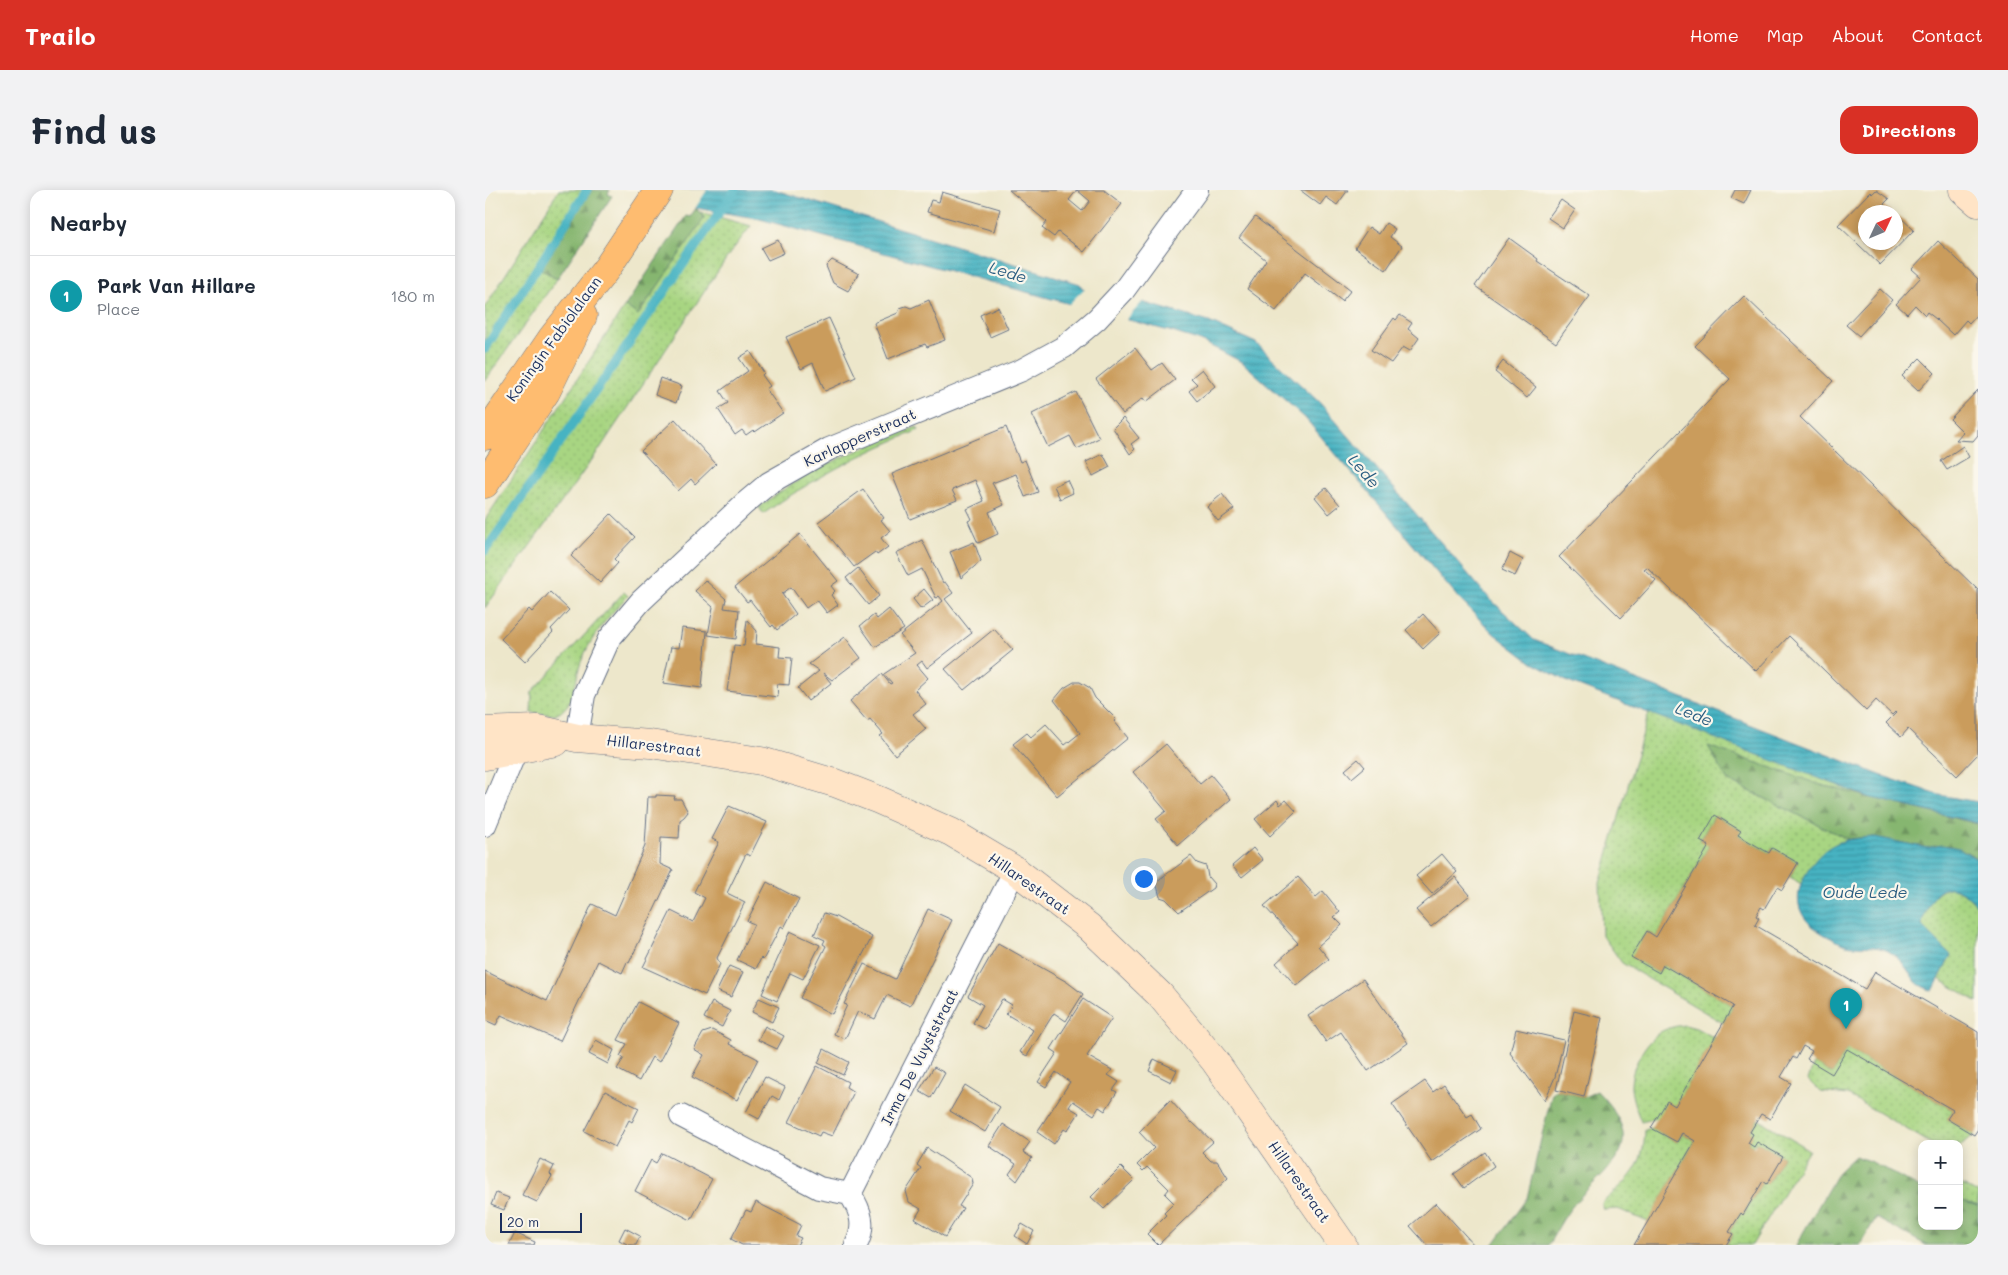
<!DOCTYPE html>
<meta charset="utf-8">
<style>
:root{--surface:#fff;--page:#f2f2f3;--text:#1f2937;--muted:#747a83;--line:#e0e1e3;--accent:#d93025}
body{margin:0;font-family:Mali,sans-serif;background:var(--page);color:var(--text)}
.controls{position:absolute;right:15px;bottom:15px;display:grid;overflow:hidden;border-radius:10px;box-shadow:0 2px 12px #0003}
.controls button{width:45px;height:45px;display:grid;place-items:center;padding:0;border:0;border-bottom:1px solid var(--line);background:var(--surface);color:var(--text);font:25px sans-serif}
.compass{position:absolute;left:1373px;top:15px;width:45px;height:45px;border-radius:50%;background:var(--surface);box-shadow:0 2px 12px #0003;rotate:46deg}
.scale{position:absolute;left:15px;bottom:12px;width:82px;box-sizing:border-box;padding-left:5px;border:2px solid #1b2f5e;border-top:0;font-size:14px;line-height:18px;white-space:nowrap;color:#1b2f5e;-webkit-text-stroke:4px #fbf7ec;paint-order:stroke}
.you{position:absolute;left:658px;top:688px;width:18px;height:18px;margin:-12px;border:4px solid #fff;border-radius:50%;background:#1a73e8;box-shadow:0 0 0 8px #1a73e833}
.badge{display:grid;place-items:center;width:32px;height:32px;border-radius:50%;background:var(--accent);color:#fff;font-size:16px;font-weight:700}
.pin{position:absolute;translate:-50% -41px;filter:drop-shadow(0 1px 2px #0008)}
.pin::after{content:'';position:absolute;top:26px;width:18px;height:15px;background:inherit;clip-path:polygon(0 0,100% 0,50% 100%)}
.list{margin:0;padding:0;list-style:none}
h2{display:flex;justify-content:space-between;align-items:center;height:65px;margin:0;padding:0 20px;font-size:21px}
h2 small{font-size:16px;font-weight:400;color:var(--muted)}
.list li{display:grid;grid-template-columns:32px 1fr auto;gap:15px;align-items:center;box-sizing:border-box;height:80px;padding:0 20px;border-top:1px solid var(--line)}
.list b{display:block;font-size:19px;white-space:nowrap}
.list p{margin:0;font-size:16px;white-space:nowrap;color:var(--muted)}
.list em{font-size:16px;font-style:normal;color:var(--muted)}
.map{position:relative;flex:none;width:1493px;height:1055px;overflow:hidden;border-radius:15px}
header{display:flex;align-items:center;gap:30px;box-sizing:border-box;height:70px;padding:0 25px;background:var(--accent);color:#fff}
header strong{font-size:24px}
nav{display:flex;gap:28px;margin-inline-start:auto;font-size:18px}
.intro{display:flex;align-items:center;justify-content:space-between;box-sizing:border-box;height:120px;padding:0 30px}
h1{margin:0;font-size:35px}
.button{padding:12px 22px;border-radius:15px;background:var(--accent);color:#fff;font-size:18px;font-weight:700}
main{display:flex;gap:30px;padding:0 30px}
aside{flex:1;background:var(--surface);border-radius:15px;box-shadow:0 2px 12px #0003}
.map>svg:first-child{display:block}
</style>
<header>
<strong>Trailo</strong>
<nav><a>Home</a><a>Map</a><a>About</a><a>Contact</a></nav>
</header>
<div class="intro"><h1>Find us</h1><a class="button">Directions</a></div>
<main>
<aside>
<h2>Nearby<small></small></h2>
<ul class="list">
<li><span class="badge" style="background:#0f9aa8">1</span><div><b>Park Van Hillare</b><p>Place</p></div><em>180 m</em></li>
</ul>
</aside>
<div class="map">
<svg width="1493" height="1055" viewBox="0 0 1493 1055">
<defs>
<pattern id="grass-dots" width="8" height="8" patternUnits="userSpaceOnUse" patternTransform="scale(1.25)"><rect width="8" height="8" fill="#a8d582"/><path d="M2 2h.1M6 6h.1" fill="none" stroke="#90b773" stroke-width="1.8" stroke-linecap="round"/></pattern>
<pattern id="forest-firs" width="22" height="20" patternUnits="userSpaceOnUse" patternTransform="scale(1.25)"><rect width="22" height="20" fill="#86b670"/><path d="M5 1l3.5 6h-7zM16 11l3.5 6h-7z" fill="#6d945f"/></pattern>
<pattern id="water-rules" width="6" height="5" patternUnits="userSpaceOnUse" patternTransform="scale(1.25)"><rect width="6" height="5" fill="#46b3c2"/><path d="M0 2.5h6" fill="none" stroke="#3a92a1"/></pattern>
</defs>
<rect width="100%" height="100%" fill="#fbf7ec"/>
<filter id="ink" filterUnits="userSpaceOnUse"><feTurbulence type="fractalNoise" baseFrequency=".02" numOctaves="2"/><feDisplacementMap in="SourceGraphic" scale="10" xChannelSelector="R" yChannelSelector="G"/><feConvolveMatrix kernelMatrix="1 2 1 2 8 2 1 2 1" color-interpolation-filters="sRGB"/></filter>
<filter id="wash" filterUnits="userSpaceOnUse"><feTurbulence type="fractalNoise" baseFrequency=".0096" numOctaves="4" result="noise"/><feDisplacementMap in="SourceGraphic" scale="20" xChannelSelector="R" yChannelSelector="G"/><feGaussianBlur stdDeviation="1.12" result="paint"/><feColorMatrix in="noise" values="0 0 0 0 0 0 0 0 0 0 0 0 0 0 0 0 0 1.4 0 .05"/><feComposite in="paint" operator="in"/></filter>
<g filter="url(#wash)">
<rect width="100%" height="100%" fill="#ede7cb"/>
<path fill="url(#grass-dots)" stroke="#628270" d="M74,0H107L56,79L72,89L0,191V117Z
M215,22L266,36L245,63L114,260L0,418V330L140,116L154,124L219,27Z
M432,237L434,240C379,262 327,289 278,324L274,317C324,279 373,259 432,237Z
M139,402L143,406C124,425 106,446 96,472C90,489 90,518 70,525L46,522L47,502Z
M1164,522L1383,607L1336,595L1242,590L1363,649C1341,656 1325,673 1316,694L1305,687L1313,673L1287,658L1284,663L1253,645L1255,640L1230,625L1215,650L1224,656L1171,747L1162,741L1147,767L1173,783L1178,775L1248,816L1238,833L1137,773L1117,745L1115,693Z
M1467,697L1480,704L1493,717V812L1454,789L1466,765L1437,736C1438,719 1449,700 1467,697Z
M1200,835L1211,838L1230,848L1190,916L1172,928L1156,932C1152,921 1147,910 1146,898C1145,880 1159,853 1174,843C1181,838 1190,836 1200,835Z
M1362,859L1468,920L1462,929L1489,945L1475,956L1474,954H1447L1363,905L1335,902L1323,890L1329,873L1347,884Z
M1273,929L1324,960L1267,1055H1241L1248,1044L1244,1042L1256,1023L1259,1024L1278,991L1282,994L1298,967L1272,952L1267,956L1263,953L1265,942Z
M1166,938L1192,952L1197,943L1210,951L1163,1032L1133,1019L1119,1020L1117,1013C1144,989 1159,978 1160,940Z
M1474,993L1493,1003V1016L1474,1010Z"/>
<path fill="url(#forest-firs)" stroke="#507267" d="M107,0H125L123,4L127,6L72,89L56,79Z
M211,18L219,27L218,30L153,125L140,116L201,26L205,27Z
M1223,556L1336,595L1493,634V670C1480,658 1459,652 1442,658L1390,647L1363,649L1242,590Z
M1071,900L1099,907L1112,901C1171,962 1117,975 1083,1022C1076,1032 1070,1044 1063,1055H1008L1042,1008L1067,903Z
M1370,966L1387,972L1437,999V1036H1474V1010L1493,1016V1055H1441L1391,1028L1375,1055H1311L1353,982Z"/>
<path fill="url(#water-rules)" stroke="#307190" d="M157,0H290L595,94L597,98L653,114L657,112L724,132L771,153L835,213L1004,408L1049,450L1395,585L1454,605L1493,612V633L1383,607L1083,492L1047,473L1008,443L975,410L820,228L757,172L716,151L684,141L271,28L211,18Z
M1390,647L1442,658L1457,655L1474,658L1493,670V717C1476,696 1457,687 1443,717C1440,724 1437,729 1437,736L1466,765L1448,801C1443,799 1435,796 1431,792C1422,780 1417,769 1403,761C1389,754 1376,758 1361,755C1356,754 1350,749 1344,747C1313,731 1304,709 1324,679C1342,651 1359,649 1390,647Z"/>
<path fill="#ede7cb" d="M155,0H222L209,20Z
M601,97L653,111L659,110L640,131L583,115Z"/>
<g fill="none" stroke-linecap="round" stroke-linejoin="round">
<path stroke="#46b3c2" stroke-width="9" d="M0,159L102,0
M0,361L250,0"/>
</g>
<g id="blocks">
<path fill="#ca9c5c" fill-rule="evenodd" d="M524,0H619L637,14L599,62L573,42L569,47L557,38L562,32ZM592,0L605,11L597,21L584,10Z
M815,0H863L852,15L841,7L835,15Z
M1250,0H1266L1259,14L1246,8Z
M1391,0L1404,9L1398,15L1406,22H1380V52H1410V27L1414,26L1429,40L1395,75L1353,35L1385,2L1387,4Z
M457,2L515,19L509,41L442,22L446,10L454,12Z
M1076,10L1090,20L1078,38L1063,28Z
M770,27L866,100L857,111L820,83L791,121L762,99L781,70L754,48Z
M901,33L910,39L905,47L917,56L901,80L870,58L884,37L894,44Z
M1024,48L1053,69L1052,71L1105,106L1071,153L990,96Z
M293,50L299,63L283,70L276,58Z
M1453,51L1493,89V123L1484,133L1481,130L1468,145L1451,129L1442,122L1440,125L1430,115L1422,124L1411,114L1436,87L1427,79Z
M347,70L374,84L363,101L348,93L341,76Z
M1395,99L1407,110L1374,146L1361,135Z
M1259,106L1348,191L1315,227L1493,400V564L1472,586L1423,539L1416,547L1401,533L1411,523L1410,522L1407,525L1391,510L1381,521L1304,446L1271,481L1162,377L1159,379L1171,390L1136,428L1074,367L1245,189L1210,156Z
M444,110L460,150L442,157L440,154L403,169L389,133L413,123L415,118L421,116L426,118Z
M513,117L523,139L505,147L495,125Z
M915,125L927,133L923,139L934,148L925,161L918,157L906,173L886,160L909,128L911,130Z
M344,128L371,187L340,201L328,173L316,179L301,147Z
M650,158L667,180L677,173L690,190L661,212L658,208L638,224L611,189Z
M265,161L279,183L277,185L285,196L281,199L298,223L270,242L268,240L261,245L257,240L250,245L233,219L243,213L235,201L263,181L254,168Z
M1435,168L1450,183L1433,201L1417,186Z
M1018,171L1051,197L1042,208L1010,182Z
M717,179L730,196L712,211L704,201L712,194L706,188Z
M175,188L197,196L191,213L170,205Z
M1493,200V245L1488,251L1471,250L1478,242L1465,229Z
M591,202L614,248L592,259L585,246L563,257L547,224Z
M638,228L654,248L646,254L650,259L645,264L628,238Z
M190,229L231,274L210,294L206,289L193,301L156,261Z
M521,237L535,272L540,270L553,302L540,307L531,284L507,293L519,315L504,322L513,344L493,353L483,331L487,329L482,319L499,311L490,290L467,300L472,310L425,329L407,284Z
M1478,256L1484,267L1462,280L1456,271Z
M618,264L625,277L608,286L601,272Z
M582,290L588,303L575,309L569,296Z
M841,298L855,315L844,324L830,307Z
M378,299L399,328L396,330L405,341L396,348L403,357L392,365L390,362L369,377L333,332Z
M737,304L749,319L733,331L722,317Z
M126,324L150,347L129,369L133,373L115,393L86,366Z
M315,344L353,391L346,396L350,401L346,405L353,415L342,423L332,410L321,418L306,397L297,404L311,424L292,440L288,435L286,437L265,410L262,412L250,397Z
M437,350L458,393L460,392L468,403L460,409L487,443L442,478L437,471L432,475L443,488L430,500L441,514L428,524L441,539L410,565L395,546L398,544L385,529L382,531L365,511L397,484L405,494L407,493L399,484L430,463L415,445L458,411L454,406L451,408L437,379L423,386L411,363Z
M489,352L496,371L476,388L465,362Z
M1025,363L1038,370L1030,386L1017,380Z
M373,378L394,406L383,415L361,388Z
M220,390L241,409L239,418L254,420L251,449L223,445L228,417L210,401Z
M439,399L448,410L436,419L428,409Z
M65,402L84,420L66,439L68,442L40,472L16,449L44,419L47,422Z
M404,419L419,439L390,457L375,436L389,425L392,429Z
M938,424L955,443L938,459L921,440Z
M262,430L272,441L271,454L295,457L294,467L307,468L304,495L292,494L293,507L242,501L249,455L259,456Z
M197,438L222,441L217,498L178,493L186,457L194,458Z
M509,439L528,460L479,500L460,479Z
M360,447L376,468L347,490L338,483L346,493L323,511L313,498L334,481L324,474Z
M589,492H595L605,498L610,508L631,529L629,531L643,548L572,606L528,554L542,543L546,547L561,534L580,555L595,543L569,510L579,498Z
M681,554L715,594L726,585L746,609L693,655L671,629L681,621L648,582Z
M873,569L880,577L867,588L860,580Z
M171,605L190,606L189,609H196L203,622L199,627L195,630L194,648L176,647L175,674L188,680L144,773L142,772L137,783L113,771L75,851L16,825L11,835L0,830V781L62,811L107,714L130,725L160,656L163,607H171Z
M792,610L795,615L801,610L811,621L785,646L770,629Z
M244,616L282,632L265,666L261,664L242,703L260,712L232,768L235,774L220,805L158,777L186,721L208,732L220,708L209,702L234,652L227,649Z
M1230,625L1256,641L1253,645L1284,663L1287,658L1313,673L1297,700L1292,697L1279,719L1276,717L1271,726L1274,728L1270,735L1380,799L1390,782L1493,842V939L1489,945L1462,929L1468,920L1362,859L1347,884L1322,869L1327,861L1318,856L1311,869L1308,867L1296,887L1306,893L1285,929L1276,924L1265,942L1268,944L1263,953L1269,957L1272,952L1298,967L1282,994L1278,991L1258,1025L1256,1023L1244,1042L1248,1044L1241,1055H1149L1210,951L1197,943L1192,952L1166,938L1182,911L1190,916L1248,816L1178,775L1174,783L1146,767L1162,741L1171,747L1224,656L1215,651Z
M768,658L778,670L757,687L747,676Z
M957,664L972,682L947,704L931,686Z
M706,666L712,673L721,676L723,687L729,694L728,698L694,722L681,709L675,707L671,692Z
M813,687L831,707L838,701L855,722L849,727L857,735L833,756L844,769L811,796L791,773L813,753L779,716Z
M970,687L985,705L946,737L931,720Z
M282,692L314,709L299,738L296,736L278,770L276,768L271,779L252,770L269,734L262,731Z
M443,719L467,730L425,816L402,805L390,829L373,821L360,849L349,844L362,815L359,814L379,774L410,789Z
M339,723L351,727L387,747L347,824L315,808L341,756L338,754L340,750L329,745Z
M305,741L335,755L318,789L305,783L292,811L277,804Z
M513,753L582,792L598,804L581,831L569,823L542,866L535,862L548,840L521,824L527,815L517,809L500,839L488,833L498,815L483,806Z
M244,776L258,782L246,807L232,801Z
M878,789L923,853L883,881L856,842L841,852L823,826Z
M274,808L294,817L287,832L267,822Z
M598,809L627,828L602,866L627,880L623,885L634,892L628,900L632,902L620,921L614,917L609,925L588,911L584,917L594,923L582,941L579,939L569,954L552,942L585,892L571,882L561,897L553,892L572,863L566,859Z
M153,812L194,833L174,872L167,867L154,891L132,879L139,868L135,866L142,854L133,850Z
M227,812L245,821L237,837L219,828Z
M1089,821L1117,828L1099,907L1071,900Z
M280,836L299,846L292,859L273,850Z
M1031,839L1079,850L1070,887L1060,910L1025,863Z
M227,840L246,850L244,854L273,869L252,910L207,887L219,865L209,859L218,843Z
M111,850L129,860L123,874L104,864Z
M339,859L364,872L358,885L333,873Z
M669,869L692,880L686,892L664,881Z
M332,876L363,892L361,897L369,902L347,946L336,942L334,946L304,932Z
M449,877L460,883L446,908L434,901Z
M280,887L300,897L294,910L287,906L274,929L261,922Z
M940,891L948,902L959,894L982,927L987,924L996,939L947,972L907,914Z
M480,895L515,917L500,942L465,921Z
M120,901L154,918L147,932L144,930L130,957L99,941Z
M685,910L706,933L707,932L728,952L717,962L726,971H732L743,988L673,1055L662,1044L681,1025L679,1023L689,1013L680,1004L684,999L662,977L658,981L652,975L669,958L654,942Z
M518,934L545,952L538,962L547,968L532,991L524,984L531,974L504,956Z
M442,958L487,988L488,994L474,1016L478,1018L460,1047L430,1029L436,1019L424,1012L421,1001L436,978L432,975Z
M1000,962L1009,976L979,998L969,984Z
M177,963L227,989L206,1030L150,1001L166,970L171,973Z
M55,969L69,976L65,984L67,986L52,1012L37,1005Z
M636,977L649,990L619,1019L606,1007Z
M11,1003L24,1008L19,1020L6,1015Z
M271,1012L316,1035L311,1046L316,1048L312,1055H257L246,1049L261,1020L266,1022Z
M951,1013L989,1055H942L925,1036Z
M537,1034L549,1041L542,1054L530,1046Z
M140,1038L155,1046L151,1055H144L134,1050Z
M30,1043L50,1052L49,1055H24Z"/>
</g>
</g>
<g filter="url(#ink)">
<use href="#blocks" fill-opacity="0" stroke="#646f84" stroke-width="1"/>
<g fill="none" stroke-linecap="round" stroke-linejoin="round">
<g stroke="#646f84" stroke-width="24">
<path id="street" d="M92,548L99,505L124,449L156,411L259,314L284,293L344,259L537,180L579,157L612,129L639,100L712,0
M0,635L37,546
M196,926L334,998L365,1004
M371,1055C381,1036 376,1021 365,1004L530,680"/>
</g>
<g stroke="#646f84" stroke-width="29">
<path id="secondary" d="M1478,0L1493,13
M0,541L52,539L92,548L165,554L276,571L350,593L394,610L466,642L530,680L604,737L675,805L729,870L858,1055
M0,566L71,552"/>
</g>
<g stroke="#646f84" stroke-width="29">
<path id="primary" d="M0,246L67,148L122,78L174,0
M0,294L61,202L98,126"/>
</g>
<use href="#street" stroke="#fff" stroke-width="22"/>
<use href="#secondary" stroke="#ffe4c6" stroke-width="28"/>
<use href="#primary" stroke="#febc70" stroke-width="28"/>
</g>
</g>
<g text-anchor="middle" stroke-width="4.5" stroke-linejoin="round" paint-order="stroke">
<g font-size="15" fill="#1b2f5e" stroke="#fbf7ec">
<text transform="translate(69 149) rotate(-54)" y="5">Koningin Fabiolalaan</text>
<text transform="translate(375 248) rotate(-24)" y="5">Karlapperstraat</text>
<text transform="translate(169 556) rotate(7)" y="5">Hillarestraat</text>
<text transform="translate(544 694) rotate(35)" y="5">Hillarestraat</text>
<text transform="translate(435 867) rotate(-63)" y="5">Irma De Vuyststraat</text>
<text transform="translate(814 992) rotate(55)" y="5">Hillarestraat</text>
</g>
<g font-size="16" font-style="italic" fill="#2a5d81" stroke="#fbf7ec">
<text transform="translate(523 82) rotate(17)" y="6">Lede</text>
<text transform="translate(879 281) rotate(49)" y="6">Lede</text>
<text transform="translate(1209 524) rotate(22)" y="6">Lede</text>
<text x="1380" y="708">Oude Lede</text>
</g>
</g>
</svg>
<div class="controls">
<button>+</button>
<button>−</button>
</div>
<svg class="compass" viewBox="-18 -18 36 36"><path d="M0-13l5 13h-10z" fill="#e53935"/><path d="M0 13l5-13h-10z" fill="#747a83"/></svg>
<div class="scale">20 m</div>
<div class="you"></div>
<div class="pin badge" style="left:1361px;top:839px;background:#0f9aa8">1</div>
</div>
</main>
